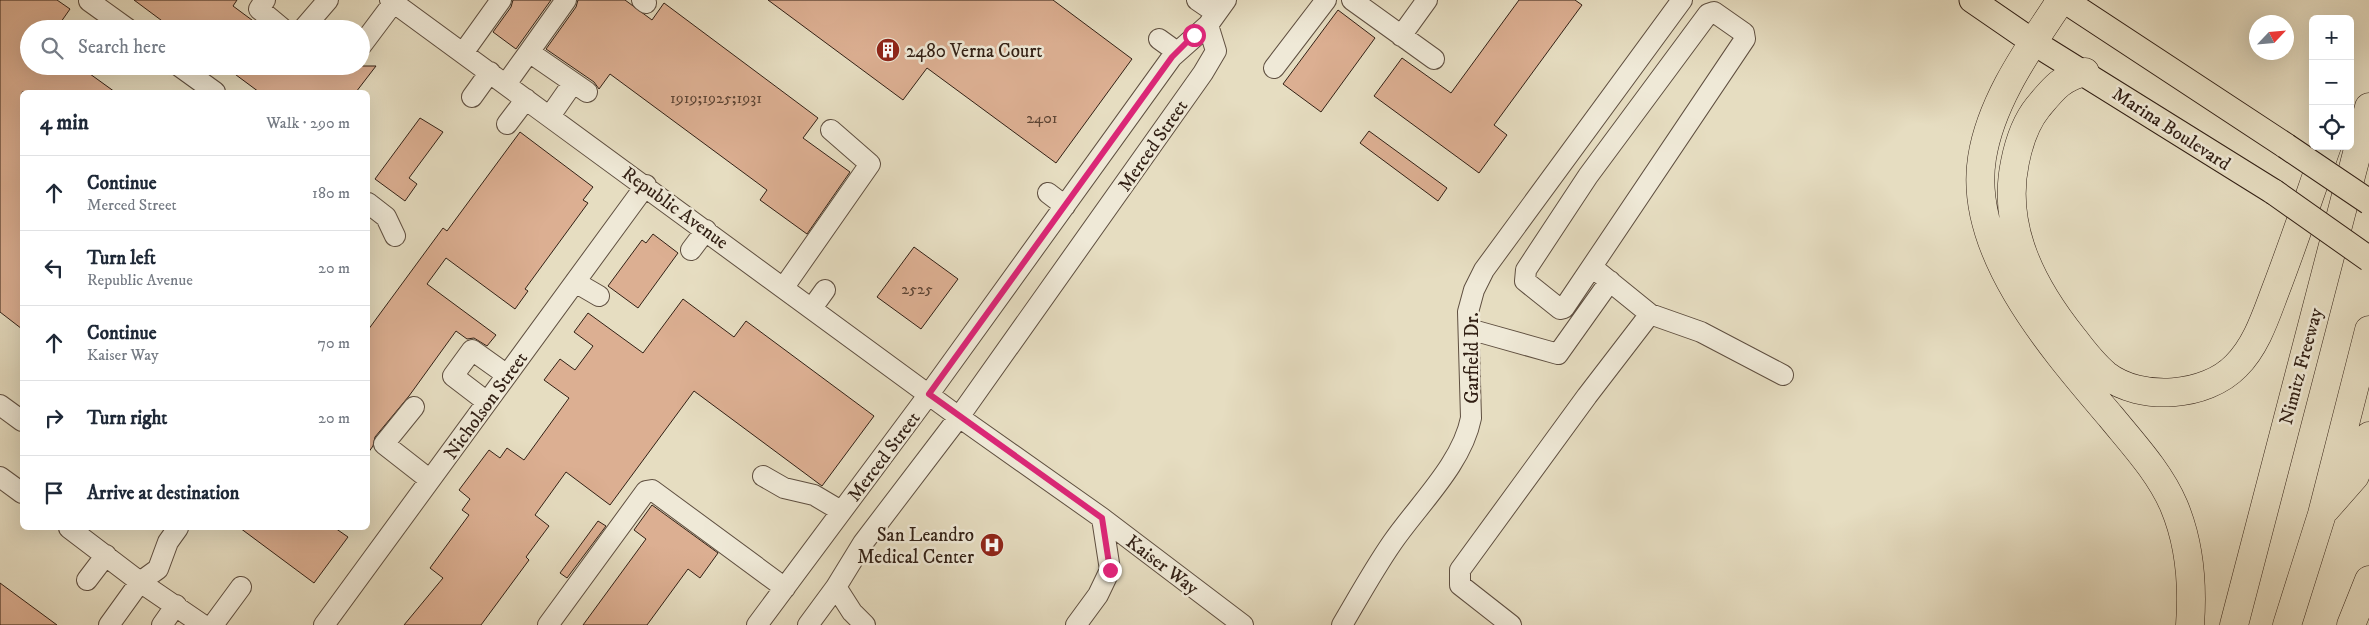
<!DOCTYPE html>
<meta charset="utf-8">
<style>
:root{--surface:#fff;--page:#f2f2f3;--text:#1f2937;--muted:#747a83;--line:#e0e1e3}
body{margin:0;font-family:"IM FELL DW Pica",serif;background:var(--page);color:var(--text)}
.controls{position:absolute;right:15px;top:15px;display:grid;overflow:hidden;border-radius:8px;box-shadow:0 5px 20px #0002}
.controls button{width:45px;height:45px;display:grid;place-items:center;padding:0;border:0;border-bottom:1px solid var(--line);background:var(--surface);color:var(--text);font:25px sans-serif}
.compass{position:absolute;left:2249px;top:15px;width:45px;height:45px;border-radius:50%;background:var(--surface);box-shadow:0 5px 20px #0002;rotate:64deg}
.stop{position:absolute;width:15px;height:15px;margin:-11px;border:4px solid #db2777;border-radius:50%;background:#fff}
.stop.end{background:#db2777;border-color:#fff;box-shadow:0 1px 5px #0008}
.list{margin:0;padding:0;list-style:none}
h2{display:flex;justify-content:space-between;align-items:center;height:65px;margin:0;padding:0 20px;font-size:21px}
h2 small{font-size:16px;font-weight:400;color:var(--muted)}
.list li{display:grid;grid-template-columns:32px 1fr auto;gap:15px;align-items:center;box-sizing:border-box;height:75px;padding:0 20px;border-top:1px solid var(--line)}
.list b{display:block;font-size:19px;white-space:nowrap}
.list p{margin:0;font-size:16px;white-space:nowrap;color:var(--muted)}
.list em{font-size:16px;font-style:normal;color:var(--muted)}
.icon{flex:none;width:28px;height:28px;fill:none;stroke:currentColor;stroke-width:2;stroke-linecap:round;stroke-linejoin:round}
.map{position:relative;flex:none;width:2369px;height:625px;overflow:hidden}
.search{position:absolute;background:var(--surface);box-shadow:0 5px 20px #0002;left:20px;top:20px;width:350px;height:55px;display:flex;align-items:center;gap:12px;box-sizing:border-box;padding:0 18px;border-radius:28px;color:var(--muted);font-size:19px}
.panel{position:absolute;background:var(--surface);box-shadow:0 5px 20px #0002;left:20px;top:90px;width:350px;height:440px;border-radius:8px}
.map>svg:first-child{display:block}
</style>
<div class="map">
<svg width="2369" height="625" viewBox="0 0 2369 625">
<rect width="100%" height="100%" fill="#e6ddc1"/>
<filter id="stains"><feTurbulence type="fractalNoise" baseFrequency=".004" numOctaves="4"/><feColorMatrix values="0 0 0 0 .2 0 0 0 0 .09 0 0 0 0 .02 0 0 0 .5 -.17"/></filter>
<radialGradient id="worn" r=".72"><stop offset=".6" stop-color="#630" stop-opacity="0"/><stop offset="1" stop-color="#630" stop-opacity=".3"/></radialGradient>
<path fill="#dcaf92" stroke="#322015" d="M0,0H57L70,9L56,29H29V66H79L115,92H22V329L0,312Z
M134,0H237L233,6L264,29H173Z
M513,0H551L516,49L493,32L511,7Z
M578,0H625L652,20L664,3L818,118L803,138L850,172L807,234L760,200L767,190L610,74L599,89L594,82L546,49L576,7Z
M768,0H1053L1132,59L1056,163L927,68L903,100Z
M1519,0H1575L1582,5L1494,125L1507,135L1479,173L1374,96L1402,58L1451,93Z
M1338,10L1375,38L1321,112L1283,84Z
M224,66H376L356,92H259Z
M420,118L443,132L409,178L417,184L405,201L375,179Z
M1369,131L1447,188L1438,201L1360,143Z
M520,132L593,187L583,200L588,203L525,289L528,291L515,309L446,258L427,284L496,335L487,346L474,338L467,339L456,331L409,396L375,437L373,446L368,453V330L443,228L447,231Z
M653,234L678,253L638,308L608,286L642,240L646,243Z
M914,247L958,279L921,329L877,297Z
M683,299L734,337L746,321L874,416L822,486L694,391L610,505L566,472L535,515L549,526L526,557L529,560L481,625H404L443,578L430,568L469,515L462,510L470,499L459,490L489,450L500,458L507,448L524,460L569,398L544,380L560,359L575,370L593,346L574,332L588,313L643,353Z
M652,505L718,553L700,578L688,569L647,625H583L646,539L634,530Z
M598,521L606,526L567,578L560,573Z
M240,528H335L348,537L314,583Z
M0,583L57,625H0Z"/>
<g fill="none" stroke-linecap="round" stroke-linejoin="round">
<g stroke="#5f4f40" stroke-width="22">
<path id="minor" d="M265,0L259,9L283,29
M390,0L959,417L1102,518L1243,625
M642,0L646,3
M1197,0L1216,13
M1352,0L1434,59
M89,1L128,29
M1714,12L1744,33L1745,39L1564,308L1560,309L1525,281L1526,270L1588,176L1708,14Z
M303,29L328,0
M1401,36L1427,0
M1159,39L1177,52
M361,46L394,2
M529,52L566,0
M463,53L501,0
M179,66L215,92
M1274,68L1326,0
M506,84L529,52L587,92
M472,97L490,72
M550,116L573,83
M507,124L526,99
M1048,193L1065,206
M368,203L386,217L395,236
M691,250L706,230
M575,282L599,296
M784,287L870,164L831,130
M812,308L825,290
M1650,314L1701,332L1783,375
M1469,329L1558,354L1610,281
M487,402L453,376L472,350L507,375
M0,405L22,421
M414,407L384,444L430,480
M763,476L784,488L814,495L841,511
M0,477L22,493
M69,528L140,582L203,625
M87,580L106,555
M836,587L852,612L865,625
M109,625L140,582L158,569L168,542L178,528
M162,625L176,605
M213,625L241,587
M324,625L646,185
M548,625L646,491L652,490L785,588
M757,625L929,394L1172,57L1208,25L1226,0
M808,625L836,587L863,543L959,417L1203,73L1216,51L1208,25
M1076,625L1098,595L1110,570L1102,518
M1342,625C1358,598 1374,569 1392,543C1418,505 1462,464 1471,418L1468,312L1474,290L1484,270L1682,0
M1511,625L1460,585V570L1587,396L1650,314L1592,267"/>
</g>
<g stroke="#322015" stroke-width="27">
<path id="major" d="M1972,0L2033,42L2274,192
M2064,0L2286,146"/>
</g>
<g stroke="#322015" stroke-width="29">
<path id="highway" d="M2061,0C2030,47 1991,100 1982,158C1967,252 2054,350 2111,417C2134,445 2160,473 2174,506C2190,544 2193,585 2190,625
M2085,72C2062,77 2053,89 2038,107C2025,123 2019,142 2015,162C2001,228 2033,288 2074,339C2083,351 2094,365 2106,375C2141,402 2206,397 2236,366C2257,345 2266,315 2276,289C2294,242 2310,194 2327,146
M2326,509L2355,476L2369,436
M2234,625L2369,107
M2287,625L2322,514L2369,330
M2351,625L2369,580"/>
</g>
<use href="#minor" stroke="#efe9d7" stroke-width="20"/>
<use href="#major" stroke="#e6ddc1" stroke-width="25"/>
<use href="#highway" stroke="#e6ddc1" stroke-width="28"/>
<g stroke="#322015" stroke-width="27" stroke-linecap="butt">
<path id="major-bridge" d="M2286,146L2369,202
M2274,192L2369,259"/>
</g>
<use href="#major-bridge" stroke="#e6ddc1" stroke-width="25"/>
</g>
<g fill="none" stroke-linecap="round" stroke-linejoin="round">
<path stroke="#db2777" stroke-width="6" d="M1110,570L1102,518L929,394L1172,57L1194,35"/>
</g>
<defs>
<g id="building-disc" transform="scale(1.25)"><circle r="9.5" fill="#8f2418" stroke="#efe9d7"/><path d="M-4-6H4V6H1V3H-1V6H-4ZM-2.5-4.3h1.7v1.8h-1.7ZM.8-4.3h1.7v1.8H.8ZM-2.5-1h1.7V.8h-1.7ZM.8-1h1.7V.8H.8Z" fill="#fff"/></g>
<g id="hospital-disc" transform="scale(1.25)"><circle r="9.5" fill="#8f2418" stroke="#efe9d7"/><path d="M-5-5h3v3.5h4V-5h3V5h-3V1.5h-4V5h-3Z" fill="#fff"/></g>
</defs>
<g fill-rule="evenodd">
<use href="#building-disc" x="888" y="50"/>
<use href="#hospital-disc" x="992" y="545"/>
</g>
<g text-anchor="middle" stroke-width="5" stroke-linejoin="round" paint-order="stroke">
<g font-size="16" fill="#5c4434">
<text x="716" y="103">1919;1925;1931</text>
<text x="1042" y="123">2401</text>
<text x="917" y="294">2525</text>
</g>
<g font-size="19" fill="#322015" stroke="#efe9d7" text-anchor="start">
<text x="906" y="57">2480 Verna Court</text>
<text x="974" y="541" text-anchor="end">San Leandro<tspan x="974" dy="22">Medical Center</tspan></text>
</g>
<g font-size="19" fill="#322015" stroke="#efe9d7">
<text transform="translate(2172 128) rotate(33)" y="7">Marina Boulevard</text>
<text transform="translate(1152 145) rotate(-55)" y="7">Merced Street</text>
<text transform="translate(676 207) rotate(36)" y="7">Republic Avenue</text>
<text transform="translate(1471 358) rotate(-90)" y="7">Garfield Dr.</text>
<text transform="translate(2300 366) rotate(-75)" y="7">Nimitz Freeway</text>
<text transform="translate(485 405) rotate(-54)" y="7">Nicholson Street</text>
<text transform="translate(883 456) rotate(-53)" y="7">Merced Street</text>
<text transform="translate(1163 564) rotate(37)" y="7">Kaiser Way</text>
</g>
</g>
<rect width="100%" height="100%" filter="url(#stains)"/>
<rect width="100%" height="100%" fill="url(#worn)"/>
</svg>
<div class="controls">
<button>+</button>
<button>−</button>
<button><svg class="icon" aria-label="locate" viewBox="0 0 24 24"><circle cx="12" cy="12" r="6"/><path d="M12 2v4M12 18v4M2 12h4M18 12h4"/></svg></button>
</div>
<svg class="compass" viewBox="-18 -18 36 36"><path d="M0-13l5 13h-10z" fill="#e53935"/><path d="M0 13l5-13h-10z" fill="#747a83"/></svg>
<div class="stop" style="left:1194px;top:35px"></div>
<div class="stop end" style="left:1110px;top:570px"></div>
<div class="search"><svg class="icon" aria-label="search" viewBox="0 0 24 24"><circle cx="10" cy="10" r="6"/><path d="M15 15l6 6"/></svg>Search here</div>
<section class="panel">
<h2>4 min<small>Walk · 290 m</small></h2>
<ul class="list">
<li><svg class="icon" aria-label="ahead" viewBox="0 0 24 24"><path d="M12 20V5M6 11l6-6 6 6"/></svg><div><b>Continue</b><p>Merced Street</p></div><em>180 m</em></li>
<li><svg class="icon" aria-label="left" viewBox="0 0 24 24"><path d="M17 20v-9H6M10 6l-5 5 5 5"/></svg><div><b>Turn left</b><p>Republic Avenue</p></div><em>20 m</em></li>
<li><svg class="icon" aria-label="ahead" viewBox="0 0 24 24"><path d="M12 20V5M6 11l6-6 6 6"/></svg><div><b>Continue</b><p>Kaiser Way</p></div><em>70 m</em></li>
<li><svg class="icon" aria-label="right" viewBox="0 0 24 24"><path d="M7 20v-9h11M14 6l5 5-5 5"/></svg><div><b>Turn right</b></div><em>20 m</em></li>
<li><svg class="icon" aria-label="arrive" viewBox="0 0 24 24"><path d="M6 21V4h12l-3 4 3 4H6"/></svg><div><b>Arrive at destination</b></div></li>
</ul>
</section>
</div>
